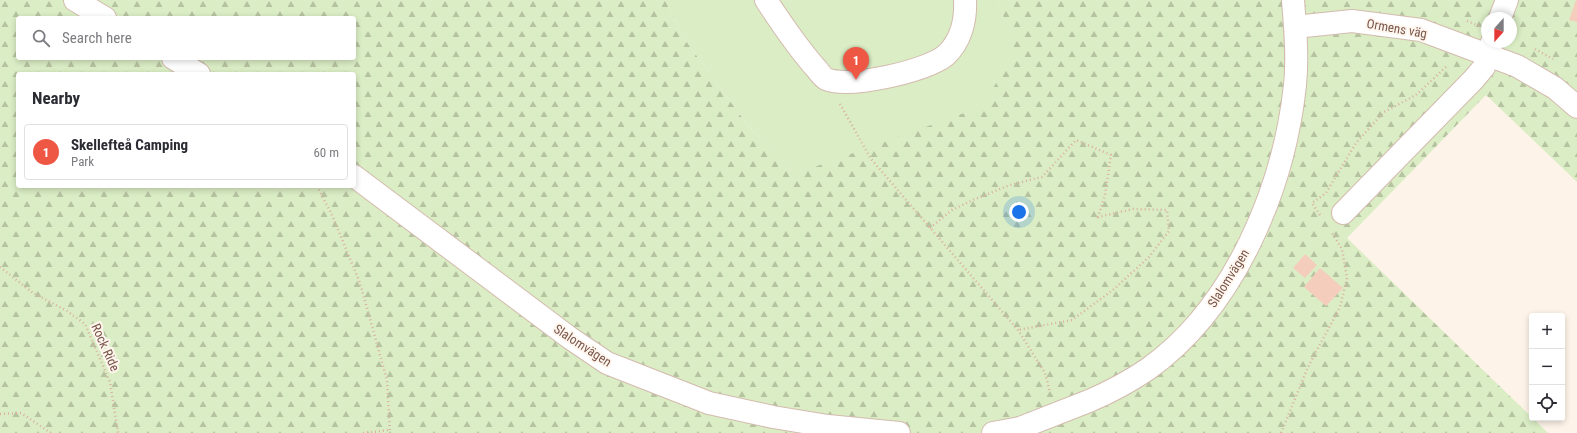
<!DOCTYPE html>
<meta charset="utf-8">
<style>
:root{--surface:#fff;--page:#f7f7f7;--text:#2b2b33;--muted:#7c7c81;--line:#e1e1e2;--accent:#ef5745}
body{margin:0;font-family:"Roboto Condensed",sans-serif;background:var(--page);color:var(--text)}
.controls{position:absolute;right:12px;bottom:12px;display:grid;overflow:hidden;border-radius:4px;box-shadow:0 2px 6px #0003}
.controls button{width:36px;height:36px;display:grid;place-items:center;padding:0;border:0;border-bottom:1px solid var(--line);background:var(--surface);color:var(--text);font:20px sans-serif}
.compass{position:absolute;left:1481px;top:12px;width:36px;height:36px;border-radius:50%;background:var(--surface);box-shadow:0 2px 6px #0003;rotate:201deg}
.you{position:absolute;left:1019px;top:212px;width:14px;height:14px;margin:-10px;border:3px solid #fff;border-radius:50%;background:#1a73e8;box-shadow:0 0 0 6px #1a73e833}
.badge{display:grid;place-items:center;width:26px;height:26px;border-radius:50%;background:var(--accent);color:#fff;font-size:13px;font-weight:700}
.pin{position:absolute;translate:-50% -33px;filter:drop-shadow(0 1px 2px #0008)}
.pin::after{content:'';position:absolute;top:21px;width:14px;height:12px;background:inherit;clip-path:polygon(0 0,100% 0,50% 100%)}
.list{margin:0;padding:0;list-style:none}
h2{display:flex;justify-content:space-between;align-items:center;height:52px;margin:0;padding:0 16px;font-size:17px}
h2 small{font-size:13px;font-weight:400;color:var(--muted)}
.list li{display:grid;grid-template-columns:26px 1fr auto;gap:12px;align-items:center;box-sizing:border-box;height:56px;margin:0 8px 8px;padding:0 8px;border:1px solid var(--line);border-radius:4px}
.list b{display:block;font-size:15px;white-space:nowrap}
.list p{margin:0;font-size:13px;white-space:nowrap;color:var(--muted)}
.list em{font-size:13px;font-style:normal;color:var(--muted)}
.icon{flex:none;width:22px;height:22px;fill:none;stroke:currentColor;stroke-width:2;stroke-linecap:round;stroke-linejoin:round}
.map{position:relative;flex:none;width:1577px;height:433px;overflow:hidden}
.search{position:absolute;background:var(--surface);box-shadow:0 2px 6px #0003;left:16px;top:16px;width:340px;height:44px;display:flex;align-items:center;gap:10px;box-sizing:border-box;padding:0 14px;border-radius:4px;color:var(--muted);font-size:15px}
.panel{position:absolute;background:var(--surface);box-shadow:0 2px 6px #0003;left:16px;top:72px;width:340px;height:116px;border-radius:4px}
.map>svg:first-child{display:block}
</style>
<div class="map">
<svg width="1577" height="433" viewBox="0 0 1577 433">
<defs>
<pattern id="forest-firs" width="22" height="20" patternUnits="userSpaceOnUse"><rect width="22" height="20" fill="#daedc4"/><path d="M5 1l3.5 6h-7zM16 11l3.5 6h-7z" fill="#b6c3a1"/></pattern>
</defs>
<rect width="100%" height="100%" fill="#fef3e8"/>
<path fill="url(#forest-firs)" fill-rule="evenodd" d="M0,0H665L686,41L750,128L795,174L1014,53L998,0H1577V182L1486,95L1347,238L1548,433H0ZM18,18H354V58H18ZM1487,18H1511V42H1487ZM18,74H354V186H18Z"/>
<path fill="#daedc4" d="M665,0H998L1015,53L981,107L795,174L750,128L686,41Z"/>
<path fill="#f5cdbd" d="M1576,0H1577V22L1569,20Z
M1305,254L1317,265L1305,278L1293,268Z
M1320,268L1343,288L1326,306L1304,287Z"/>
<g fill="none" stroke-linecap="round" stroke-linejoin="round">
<g stroke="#d4bbaf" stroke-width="24">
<path id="minor" d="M75,0L105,18
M766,0C781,23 796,45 814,66C818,70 822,77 826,79C848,89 928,71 946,55C961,41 966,20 965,0
M1500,18L1507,0
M1295,27L1352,21L1421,30L1517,66L1555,88L1577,107
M173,58L199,74
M354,176L570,338L607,363L709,403L773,417L828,426L899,433
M1343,213L1474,79L1484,67L1492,42
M1089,401C1110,392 1129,382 1148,369C1235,307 1284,188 1295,85C1298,57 1295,27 1293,0
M993,433L1020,428"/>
</g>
<path stroke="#dbb09f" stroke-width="2.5" stroke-dasharray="1 3" stroke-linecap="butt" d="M1467,21L1479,26
M1535,49L1553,59
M840,104L871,159L1018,330L1045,373L1050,392
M317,186L332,215L360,283L387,380L390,433
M1320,215L1312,203L1326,193L1356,143L1384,112L1416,95L1448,65
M930,228L952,210L973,200L1010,185L1042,177L1076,140L1111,155L1105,195L1098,217L1133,209L1167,210L1169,231L1149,257L1113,290L1072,320L1018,330
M0,267L33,293L67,311L85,324L110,382L118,433
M0,414L21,413L51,433
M363,433L390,430
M1281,433L1308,367L1340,307L1347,278L1342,249L1332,233"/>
<use href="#minor" stroke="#fff" stroke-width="22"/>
<g stroke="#d4bbaf" stroke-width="24" stroke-linecap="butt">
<path id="minor-bridge" d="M1020,428L1089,401"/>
</g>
<use href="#minor-bridge" stroke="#fff" stroke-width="22"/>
</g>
<g text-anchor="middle" stroke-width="4" stroke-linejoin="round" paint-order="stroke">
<g font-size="13" fill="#7a5549" stroke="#fff7ef">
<text transform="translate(1397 28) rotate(10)" y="5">Ormens väg</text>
<text transform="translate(1228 278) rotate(-58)" y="5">Slalomvägen</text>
<text transform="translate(583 345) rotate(33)" y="5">Slalomvägen</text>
<text transform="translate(106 347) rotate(66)" y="5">Rock Ride</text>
</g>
</g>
</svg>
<div class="controls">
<button>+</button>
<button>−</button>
<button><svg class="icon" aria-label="locate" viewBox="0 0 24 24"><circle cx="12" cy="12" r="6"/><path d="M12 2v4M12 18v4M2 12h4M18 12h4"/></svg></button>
</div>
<svg class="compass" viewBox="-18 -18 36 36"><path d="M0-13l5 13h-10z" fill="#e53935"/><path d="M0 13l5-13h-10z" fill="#7c7c81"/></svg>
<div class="you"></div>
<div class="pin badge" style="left:856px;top:80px">1</div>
<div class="search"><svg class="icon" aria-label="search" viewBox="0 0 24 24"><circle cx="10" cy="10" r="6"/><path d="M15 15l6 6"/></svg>Search here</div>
<section class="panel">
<h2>Nearby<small></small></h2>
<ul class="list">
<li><span class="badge">1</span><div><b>Skellefteå Camping</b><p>Park</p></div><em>60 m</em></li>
</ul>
</section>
</div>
